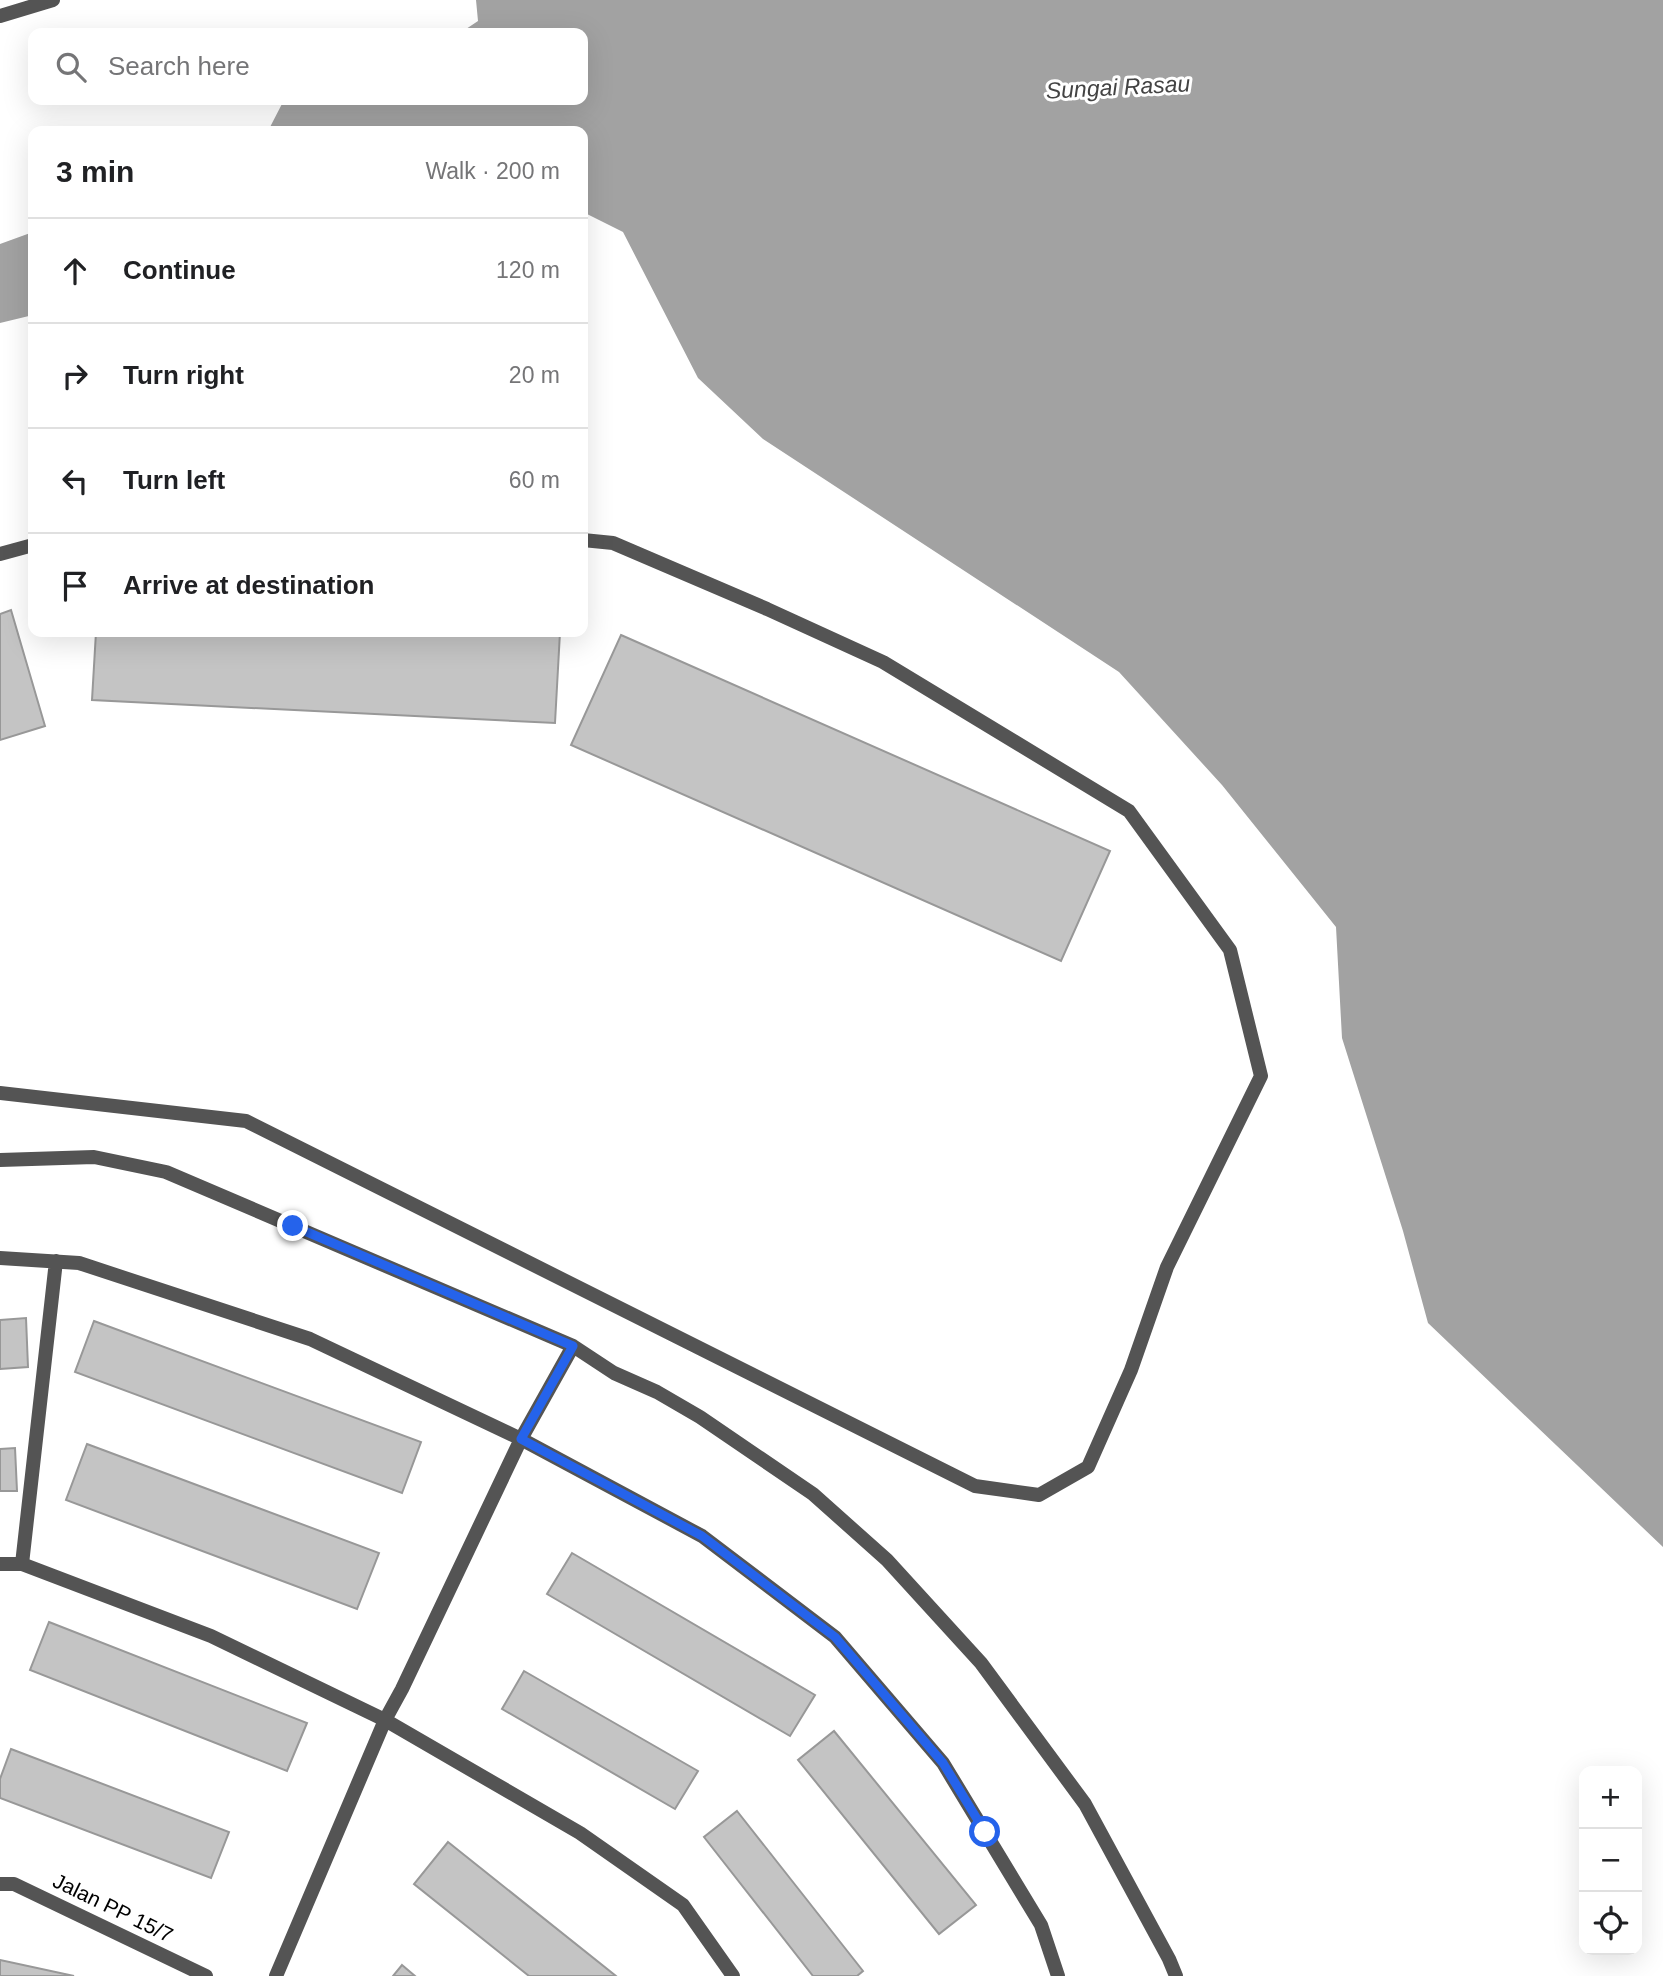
<!DOCTYPE html>
<meta charset="utf-8">
<style>
:root{--surface:#fff;--page:#f2f2f2;--text:#202124;--muted:#757577;--line:#e0e0e0}
body{margin:0;font-family:Helvetica,sans-serif;background:var(--page);color:var(--text)}
.controls{position:absolute;right:21px;bottom:21px;display:grid;overflow:hidden;border-radius:14px;box-shadow:0 7px 28px #0002}
.controls button{width:63px;height:63px;display:grid;place-items:center;padding:0;border:0;border-bottom:2px solid var(--line);background:var(--surface);color:var(--text);font:35px sans-serif}
.stop{position:absolute;width:21px;height:21px;margin:-16px;border:5px solid #2563eb;border-radius:50%;background:#fff}
.stop.end{background:#2563eb;border-color:#fff;box-shadow:0 2px 7px #0008}
.list{margin:0;padding:0;list-style:none}
h2{display:flex;justify-content:space-between;align-items:center;height:91px;margin:0;padding:0 28px;font-size:30px}
h2 small{font-size:23px;font-weight:400;color:var(--muted)}
.list li{display:grid;grid-template-columns:46px 1fr auto;gap:21px;align-items:center;box-sizing:border-box;height:105px;padding:0 28px;border-top:2px solid var(--line)}
.list b{display:block;font-size:26px;white-space:nowrap}
.list em{font-size:23px;font-style:normal;color:var(--muted)}
.icon{flex:none;width:38px;height:38px;fill:none;stroke:currentColor;stroke-width:2;stroke-linecap:round;stroke-linejoin:round}
.map{position:relative;flex:none;width:1663px;height:1976px;overflow:hidden}
.search{position:absolute;background:var(--surface);box-shadow:0 7px 28px #0002;left:28px;top:28px;width:560px;height:77px;display:flex;align-items:center;gap:18px;box-sizing:border-box;padding:0 24px;border-radius:14px;color:var(--muted);font-size:26px}
.panel{position:absolute;background:var(--surface);box-shadow:0 7px 28px #0002;left:28px;top:126px;width:560px;height:511px;border-radius:14px}
.map>svg:first-child{display:block}
</style>
<div class="map">
<svg width="1663" height="1976" viewBox="0 0 1663 1976">
<rect width="100%" height="100%" fill="#fff"/>
<path fill="#a2a2a2" d="M476,0H1663V1547L1428,1323L1403,1231L1342,1038L1336,927L1222,785L1119,672L763,439L698,378L623,232L583,212V131H268L284,100H583V33H460L478,21Z
M33,232V315L0,323V244Z"/>
<path fill="#c4c4c4" stroke="#989898" stroke-width="2" d="M11,610L45,726L0,740V614Z
M96,632H560L555,723L92,700Z
M621,635L1110,851L1061,961L571,745Z
M26,1318L28,1367L0,1369V1320Z
M94,1321L421,1442L402,1493L75,1372Z
M87,1444L379,1553L357,1609L66,1500Z
M15,1448L17,1491H0V1449Z
M572,1553L815,1695L790,1736L547,1594Z
M49,1622L307,1723L287,1771L30,1670Z
M524,1671L698,1771L675,1809L502,1709Z
M834,1731L976,1905L939,1934L798,1760Z
M11,1749L229,1832L211,1878L0,1798V1779Z
M737,1811L863,1971L857,1976H813L704,1837Z
M448,1842L616,1976H529L414,1884Z
M0,1960L74,1976H0Z
M402,1965L415,1976H393Z"/>
<g fill="none" stroke-linecap="round" stroke-linejoin="round">
<path stroke="#545454" stroke-width="14" d="M0,16L53,0
M0,554L33,545
M0,1093L246,1121L975,1486L1039,1495L1088,1467L1131,1370L1167,1267L1261,1076L1230,950L1129,811L883,662L767,609L613,543L583,540
M0,1160L94,1157L166,1172L573,1346L614,1373L657,1392L700,1417L813,1494L887,1560L981,1663L1085,1804L1169,1959L1176,1976
M0,1258L79,1263L310,1339L521,1439L573,1346
M0,1564H22L211,1636L385,1720L580,1833L683,1905L733,1976
M22,1564L56,1261
M0,1884H14L206,1976
M276,1976L385,1720L402,1689L521,1439L702,1536L835,1637L943,1763L1041,1925L1058,1976"/>
</g>
<g fill="none" stroke-linecap="round" stroke-linejoin="round">
<path stroke="#2563eb" stroke-width="9" d="M293,1226L573,1346L521,1439L702,1536L835,1637L943,1763L985,1832"/>
</g>
<g text-anchor="middle" stroke-width="6" stroke-linejoin="round" paint-order="stroke">
<g font-size="21" fill="#000" stroke="#fff">
<text transform="translate(113 1908) rotate(26)" y="7">Jalan PP 15/7</text>
</g>
<g font-size="23" font-style="italic" fill="#434343" stroke="#fff">
<text transform="translate(1118 87) rotate(-3)" y="8">Sungai Rasau</text>
</g>
</g>
</svg>
<div class="controls">
<button>+</button>
<button>−</button>
<button><svg class="icon" aria-label="locate" viewBox="0 0 24 24"><circle cx="12" cy="12" r="6"/><path d="M12 2v4M12 18v4M2 12h4M18 12h4"/></svg></button>
</div>
<div class="stop" style="left:985px;top:1832px"></div>
<div class="stop end" style="left:293px;top:1226px"></div>
<div class="search"><svg class="icon" aria-label="search" viewBox="0 0 24 24"><circle cx="10" cy="10" r="6"/><path d="M15 15l6 6"/></svg>Search here</div>
<section class="panel">
<h2>3 min<small>Walk · 200 m</small></h2>
<ul class="list">
<li><svg class="icon" aria-label="ahead" viewBox="0 0 24 24"><path d="M12 20V5M6 11l6-6 6 6"/></svg><div><b>Continue</b></div><em>120 m</em></li>
<li><svg class="icon" aria-label="right" viewBox="0 0 24 24"><path d="M7 20v-9h11M14 6l5 5-5 5"/></svg><div><b>Turn right</b></div><em>20 m</em></li>
<li><svg class="icon" aria-label="left" viewBox="0 0 24 24"><path d="M17 20v-9H6M10 6l-5 5 5 5"/></svg><div><b>Turn left</b></div><em>60 m</em></li>
<li><svg class="icon" aria-label="arrive" viewBox="0 0 24 24"><path d="M6 21V4h12l-3 4 3 4H6"/></svg><div><b>Arrive at destination</b></div></li>
</ul>
</section>
</div>
